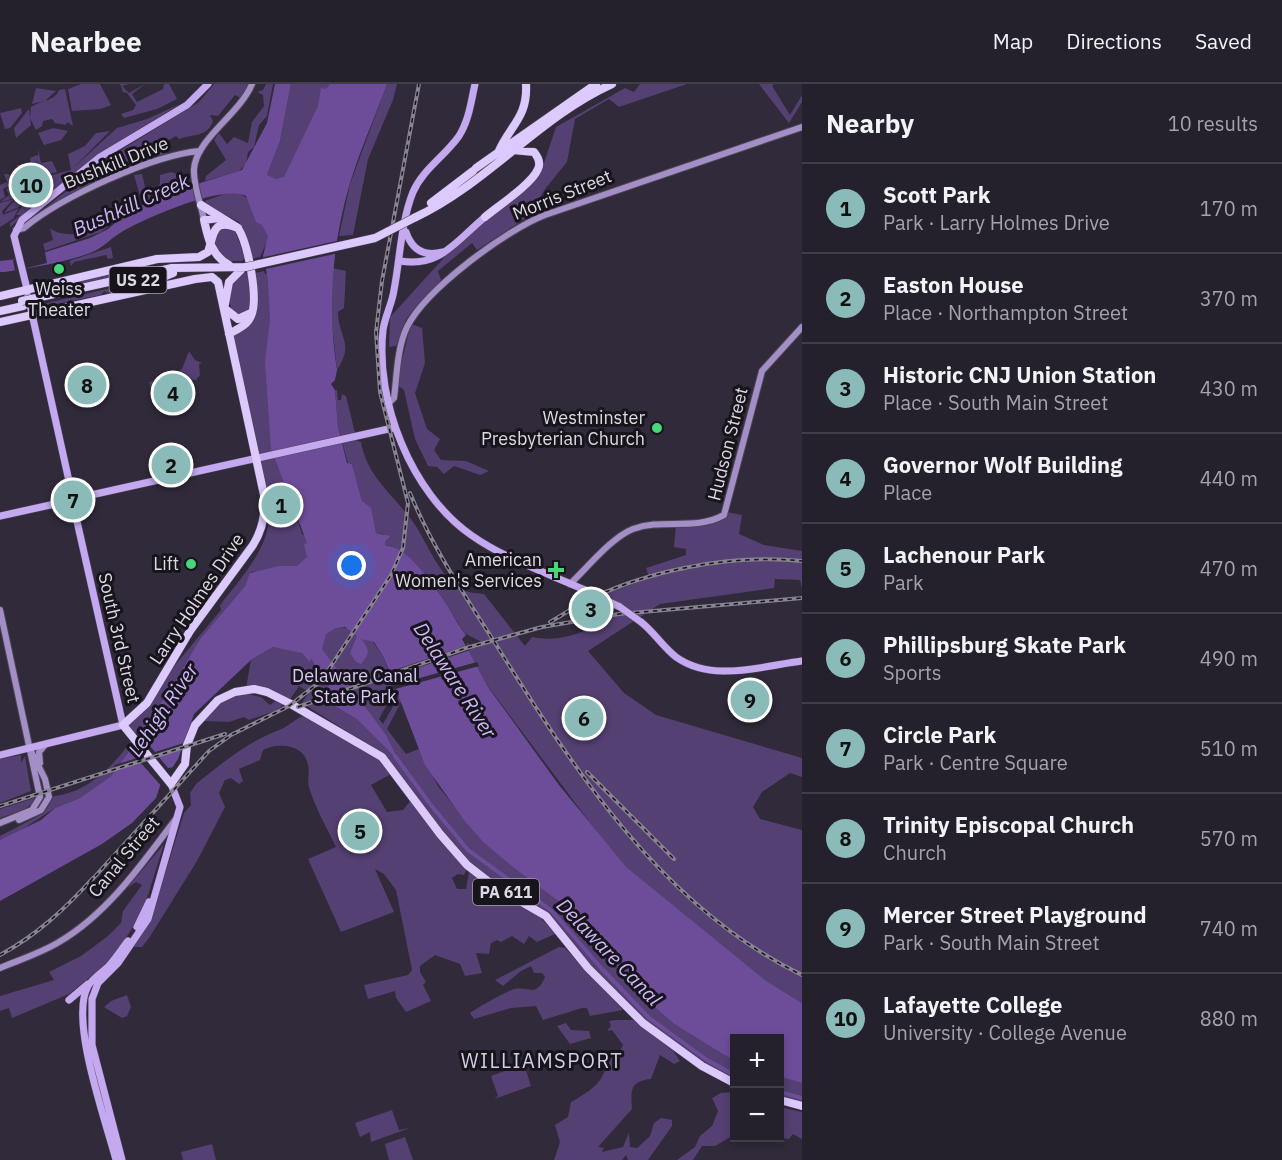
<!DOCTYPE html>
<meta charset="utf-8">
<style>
:root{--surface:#24202c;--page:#302d38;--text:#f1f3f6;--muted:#a3a3a9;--line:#413e48;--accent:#8bbbb9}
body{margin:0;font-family:"IBM Plex Sans",sans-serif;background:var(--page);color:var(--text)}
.controls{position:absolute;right:18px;bottom:18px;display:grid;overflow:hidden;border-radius:0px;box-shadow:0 3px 9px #0003}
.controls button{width:54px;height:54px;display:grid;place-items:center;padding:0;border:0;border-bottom:2px solid var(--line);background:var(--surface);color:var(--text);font:30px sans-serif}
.you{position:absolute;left:352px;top:482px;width:21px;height:21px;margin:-15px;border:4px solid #fff;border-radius:50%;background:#1a73e8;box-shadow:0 0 0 9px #1a73e833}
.badge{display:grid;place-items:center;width:39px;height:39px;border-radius:50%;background:var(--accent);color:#111;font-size:20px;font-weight:700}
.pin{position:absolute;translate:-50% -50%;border:3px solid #fff;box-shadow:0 2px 6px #0006}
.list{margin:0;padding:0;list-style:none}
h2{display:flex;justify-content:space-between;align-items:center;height:78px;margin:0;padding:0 24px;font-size:26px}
h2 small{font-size:20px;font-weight:400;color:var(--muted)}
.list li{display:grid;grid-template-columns:39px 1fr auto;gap:18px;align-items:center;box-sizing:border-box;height:90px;padding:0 24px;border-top:2px solid var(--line)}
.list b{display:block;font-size:22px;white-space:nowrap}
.list p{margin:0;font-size:20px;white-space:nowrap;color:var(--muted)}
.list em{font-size:20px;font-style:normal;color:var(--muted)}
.map{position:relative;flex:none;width:802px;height:1076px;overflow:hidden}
header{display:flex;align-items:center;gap:36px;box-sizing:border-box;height:84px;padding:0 30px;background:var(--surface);border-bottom:2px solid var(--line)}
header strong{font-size:28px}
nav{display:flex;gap:33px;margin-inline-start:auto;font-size:21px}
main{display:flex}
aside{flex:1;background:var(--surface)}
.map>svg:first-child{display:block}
</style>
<header>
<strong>Nearbee</strong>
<nav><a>Map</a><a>Directions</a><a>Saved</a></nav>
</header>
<main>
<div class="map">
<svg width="802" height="1076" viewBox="0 0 802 1076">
<rect width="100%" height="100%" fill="#302a3a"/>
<path fill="#544072" d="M81,0H100L111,21L101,25L72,27L68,5Z
M120,0H129L122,2L129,9L145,0L132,10L137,18L163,5L164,0H169L177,15L157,25L124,34L121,30L133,26L136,21L127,9L123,8Z
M214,0H249L241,14L235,11L218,32L210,31L213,37C208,53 193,50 179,55L176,52L169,56L166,70L156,73L152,70L151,75L139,80L136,75L128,78L129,83L117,85L103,95L67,111L28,137L113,71L199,18Z
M266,0H273L267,32L259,41L254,63L248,68L246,80L239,87L205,97L206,92L226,76L214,56L219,49L227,60L234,53L248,59L252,38L264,22L263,11L257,8L263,6Z
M291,0H337L289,98L268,93L267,91L280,57Z
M387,0H397L393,16L368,75L353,151L339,152L350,100Z
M640,0H687L619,23L609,15L575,35L567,78L545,105L529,132L477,166L472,159L438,187L441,196L406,235L396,262L389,263L390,233L452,165L540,91L556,43L625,4L634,8Z
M759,0H774L772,2L790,31L802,11V18L789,39Z
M36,4L56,7L45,17L32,20Z
M65,5L73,42L67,38L66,41L55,39L52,35L43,37L42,42L36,46L30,34L31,23C42,16 55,17 59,6Z
M180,20L102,68L10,143V139L21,131H16L41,94L71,86L68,70L85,62L96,49L110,47L73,84L117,44L147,35Z
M21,24L22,29L10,44L5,45L0,29Z
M29,25L31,41L16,54L14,44Z
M53,44L68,47L61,56L44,61L38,49Z
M38,65L41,79L52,77L57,88L40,93L34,101L31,87L36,85L37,75L35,84L30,87L33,103L19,123L4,129L16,114L0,118L9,111L6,105L8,104L10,100L7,98L9,102L3,105L5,113L0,116V101L7,98L4,90H9L11,96L19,94L17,81L31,80L30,74L37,71L38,73Z
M171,88L177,90L178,97L168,99L170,105H177L142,119L134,91L142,90L146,107L154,106L160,100V91Z
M235,106L248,115L271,149L260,173L251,175L245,149L239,138L206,121L205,117Z
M118,114L117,122L131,119L132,124L101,148L45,167L43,160L53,156L50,144C61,154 88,151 99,141C106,135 113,122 118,114Z
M14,115L2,127L3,131L19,124L13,135L0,143V119Z
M222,143L234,145L245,173L242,177H229L215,163L216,147Z
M111,163L113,174L108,175L106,171L74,178L71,182L70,177L66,178Z
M161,183L36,211L35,207L100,191L102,195V191L131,184Z
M332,184L346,187L344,224L338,228C338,253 355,259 337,286L332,240Z
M264,187L265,190L272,189L276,379L286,400L302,450L306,453L313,473L309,482L251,488L245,502L200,555L169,607L141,645L127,670L111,692L80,714L55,724L12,752L0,756V752L44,729L54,712C87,709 115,681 132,655L126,640L221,526L220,521C238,498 262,472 268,443C274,416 261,396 255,371C245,331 238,290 229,250L249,235L255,189Z
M248,188L251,224L245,232L232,227C227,211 229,193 248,188Z
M141,197L103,211L108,209L104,207L101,211L38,224V221Z
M411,240L422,244L425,279L415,309L427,345L440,355L434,366L441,376L466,377L489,387L480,391L454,382L444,390L437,383L428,382L415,355L404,306L396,300Z
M189,267L195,276L202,279L199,280L200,291L196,296L187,295L184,288H178L182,285Z
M163,295L165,315H167L169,325H157L149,298Z
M335,306H337L338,316H341L342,310L346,312L357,357L361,358C367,393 394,411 413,438C429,461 437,489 461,505C467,509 477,509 484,510L525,562L532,553C566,560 594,544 622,526L600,512L649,494L646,484L686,471V465L674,463L676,441L703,440L726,428L742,431L739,450L764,461L802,467V504L800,496L775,495L774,504L660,520L588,567L624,609L656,631L802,674V693L790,689L762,708L753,723L760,735L802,746V919L765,896L635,799L487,601L468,568L467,559L476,564L480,557C476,555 467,551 465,549C442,519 427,474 386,463L384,450L376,449L373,437L362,417L352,380L348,379L338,343Z
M60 415a13 13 0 1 1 26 0a13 13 0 1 1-26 0Z
M338,543C352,543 357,553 371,555L384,574L395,606L379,635L383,640L399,612L401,618L387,645L406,670L419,665L438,702L483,758L561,819L644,914L674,940L734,977V996L702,979L637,930L591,883L546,828L499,802L463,774L377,666L302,619L309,608L299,602L289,617L246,604L251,576L273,563L294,566Z
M762,605L763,624L740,625L736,609Z
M247,610L261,613L270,621L278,615L285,620L275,627L249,636L244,633L229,638L205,637C211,620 230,613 247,610Z
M303,632L310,633L378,675L391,690L371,701L387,728L403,726L411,716L467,785L464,791L458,790L452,794L457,805H466L469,788C498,811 533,819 555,850L537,858L529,852L524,860L512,852L501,858L497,856L491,859L489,870L476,869L482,889L465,892L460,880L435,871L420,882V888L426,898L423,901L431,917L406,928L396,914L395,907L368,915L364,901L408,891L412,886L396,806L384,790L375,785L394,828L341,848L308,775L336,763C327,744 315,724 309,703C307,697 310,688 308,681C305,660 277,658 263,666L260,676L239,685L243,697L239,700L231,694L225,696L219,709L225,723L197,777L149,854L142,863H132L151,834L184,729L191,721L190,709L196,700C225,677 244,660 279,646C288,643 293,636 303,632Z
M21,671V679L25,672L31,707L0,719V675Z
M34,714L33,719L25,725L0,734V725Z
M164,760L142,830L110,877L69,910L12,934L9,924L0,927V912L54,896L49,888L81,872L108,852L121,839L123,827L142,801L136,798L127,804Z
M559,863L565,864L623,926L590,932L587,924H582L543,936L536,922L511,924L474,935L470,929C475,925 508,906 515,905C529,902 536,914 545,893L542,889H534L531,882L521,887L503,902L495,896Z
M127,911L131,923L127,932L122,934L104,923L111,917Z
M616,936H635L674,968L680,977L674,980L660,971L651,995C629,997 631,1008 632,1025L598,1063L604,1064L602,1068L623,1063L629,1049L630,1063L637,1064L650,1052L654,1039L661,1034L672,1036V1042L648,1076H628L626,1071L622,1076H554L560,1058L555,1041L568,1033L571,1018C589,1008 609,996 606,972L620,967L623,961L612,946L607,947L611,942L609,937Z
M566,939L571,946L589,947L591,954L570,960L557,942Z
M524,980L531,1002L494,1015L498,1012L491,992Z
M780,993L802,999V1019L780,1014Z
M734,1008V1051L715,1062H702L693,1076H677L695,1063L700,1052L712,1042L718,1027L712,1014L721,1009Z
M780,1023L802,1028V1055L793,1050L789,1055L781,1054Z
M392,1026L399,1046L410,1044L371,1058L370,1048L360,1053L355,1039Z
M405,1053L413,1076H389L385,1060Z
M212,1060L216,1076H183L181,1068Z"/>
<path fill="#6d4d9a" d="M275,0H291L280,57L267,91L276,95L284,93L318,22L321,4L326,5L330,0H387C375,33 360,66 350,99C332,160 327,224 337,286L335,296L331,300L335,306L338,343L347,379L352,380L362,417L371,424L376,449L390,452L385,458L386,462C412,462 446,518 458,540L466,551L462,555L488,603L559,701L626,783L765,896L802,919V999L780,993V954H734V977L674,940L644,914L561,819L513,783L483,758L464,736L425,681L384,574L374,558L361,555C369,564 371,569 361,580L356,578L350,569L357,552L345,543L336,544L326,550L322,565L386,651L398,676L357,635L330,619L326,610L329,601L324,597L311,574L310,578L302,569L273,563L251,576L194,630L178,675L160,702L156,714L132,739L102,760L0,817V756L41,736L55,724L80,714L111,692L127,670L141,645L169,607L200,555L245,502L250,489L279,482H297L307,473L304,460L307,459L271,365L265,278L270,236L268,195L263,172L268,152L262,141L256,138L246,112C222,100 143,135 120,149C110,155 102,165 90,169C67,178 30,184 5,188H0V177L27,174L90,154L108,145L129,127L168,109L242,86L267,39Z"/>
<path fill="#302a3a" d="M341,156L339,169L261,186L260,174Z
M45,168L47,179L15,187L13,176Z
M468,561L470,566L388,594L386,589Z
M477,578L479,582L392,606L391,602Z
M137,647L155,668L187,658L185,664L158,672L168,684L176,683L163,704L140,678L111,687L115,681L137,674L128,663Z"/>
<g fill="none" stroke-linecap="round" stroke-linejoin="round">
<path stroke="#6d4d9a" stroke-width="4" d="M395,672L430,720L468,766L552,827L601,884L649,934L707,976L734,991
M780,1008L802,1014"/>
<g stroke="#4c4655" stroke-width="8">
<path id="secondary" d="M204,136C201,120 193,101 194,85C196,55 240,30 252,0
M16,146L24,144C61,113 153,71 200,67
M388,320L394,314C397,291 397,264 407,243C426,205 506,146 545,131L802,43
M570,500C587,484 612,453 633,445C663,434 695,447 724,431L762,287L802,243
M0,526L40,713L32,726L0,739
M40,679L39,668L45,661
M19,736L41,726L49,713L45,695L30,665
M0,884C19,876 41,869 59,858C107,830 142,780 175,736"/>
</g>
<g stroke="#4c4655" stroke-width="8">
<path id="primary" d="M475,0C471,18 469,36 459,52C445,72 423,85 413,108C401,138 400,175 394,206C392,220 385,232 383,246C375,317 411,409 471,451C505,475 547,489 585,506
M406,148C412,166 424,173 443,168
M400,177C440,184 456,157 485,133
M27,205L14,152L22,136L100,73L187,21L208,0
M28,212L69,397
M55 415a18 18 0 1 1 36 0a18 18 0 1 1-36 0Z
M91,411L393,344
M0,432L55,420
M601,514L620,523
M641,538C654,548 663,563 676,573C712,599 762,582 802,577
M0,671L123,641L76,433
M137,843L149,818
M69,916L88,900
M116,1076C106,1037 69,936 88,902C93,894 101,889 108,883C115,875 121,866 128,857
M122,1076L92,961V915L98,899L118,879L148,835L180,723L171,700"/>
</g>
<g stroke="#4c4655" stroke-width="9">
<path id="highway" d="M498,69C509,42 528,34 526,0
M476,84L596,0
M431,119L473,87
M201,121L238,144C248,160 259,215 251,232C247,242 237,245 229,250
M485,133C498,122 532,100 538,85C541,79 538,73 534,68L513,66
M219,134L204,136C208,154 211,171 229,181
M414,134C487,100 539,33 612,0
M129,207L173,189
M0,212L157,175L199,173L208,168C214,151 212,133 238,144
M36,214L172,184L246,183
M225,220L229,198L241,186
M224,224L238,235L251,229
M0,227L23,222
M0,238L195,195L212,193L218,198L264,411C266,430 263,445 253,461L190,547L147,619L123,641L171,700L185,680L187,661L195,641L218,616L235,608L254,605L267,608L289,619L382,673L440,750L467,781L494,802L546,832L588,884L643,939L702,982L734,999
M780,1016L802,1022"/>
</g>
<use href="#secondary" stroke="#a38ec6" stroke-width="6"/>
<use href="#primary" stroke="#c4a9f0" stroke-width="7"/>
<use href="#highway" stroke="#dcc9fd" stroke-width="8"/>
<g stroke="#888391" stroke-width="4">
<path id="rail" d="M410,409C432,463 464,510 495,559C575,687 662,823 802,891
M550,538C561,532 571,525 582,519C646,486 731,470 802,477
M298,623L466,564L542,543L619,530L802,514
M587,688L674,775
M0,722L225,650
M89,799L209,667L231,651L289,622L321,597L391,491L403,464L408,419L380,308L376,248L382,197L419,0
M0,871C37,851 65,825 93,794"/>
</g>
<use href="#rail" stroke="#17141c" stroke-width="1.5" stroke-dasharray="4.5" stroke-linecap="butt"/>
<g stroke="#4c4655" stroke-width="8" stroke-linecap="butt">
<path id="primary-bridge" d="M585,506L601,514
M620,523L641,538"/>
</g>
<g stroke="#4c4655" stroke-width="9" stroke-linecap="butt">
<path id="highway-bridge" d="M246,183L375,154L414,134
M22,217L36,214"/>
</g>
<use href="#primary-bridge" stroke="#c4a9f0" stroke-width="7"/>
<use href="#highway-bridge" stroke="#dcc9fd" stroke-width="8"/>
</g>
<g fill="#45d77a" stroke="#17141c" stroke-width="2">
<circle cx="59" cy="185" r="6"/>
<circle cx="657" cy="344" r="6"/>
<circle cx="191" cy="480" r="6"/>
<path d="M553 477h6v6h6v6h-6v6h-6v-6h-6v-6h6z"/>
</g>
<g text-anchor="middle" stroke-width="6" stroke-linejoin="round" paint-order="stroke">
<g fill="#17141c" stroke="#a29ea8" stroke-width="1.5">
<rect x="109.5" y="183" width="57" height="26" rx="4.5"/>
<rect x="473" y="795" width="66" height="26" rx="4.5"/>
</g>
<g font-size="16" font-weight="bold" fill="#ddd9e4">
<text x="138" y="202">US 22</text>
<text x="506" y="814">PA 611</text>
</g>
<g font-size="18" fill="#ddd9e4" stroke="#17141c">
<text transform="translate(116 79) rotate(-22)" y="6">Bushkill Drive</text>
<text transform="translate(562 111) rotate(-22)" y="6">Morris Street</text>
<text transform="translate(728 360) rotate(-76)" y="6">Hudson Street</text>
<text transform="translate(197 515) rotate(-56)" y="6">Larry Holmes Drive</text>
<text transform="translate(119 554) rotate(77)" y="6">South 3rd Street</text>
<text transform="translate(124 773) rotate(-50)" y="6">Canal Street</text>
</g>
<g font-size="18" fill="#ddd9e4" stroke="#17141c" text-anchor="end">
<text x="59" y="211" text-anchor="middle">Weiss<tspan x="59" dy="21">Theater</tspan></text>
<text x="645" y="340">Westminster<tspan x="645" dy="21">Presbyterian Church</tspan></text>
<text x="542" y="482">American<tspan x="542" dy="21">Women's Services</tspan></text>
<text x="179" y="486">Lift</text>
</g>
<g font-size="18" fill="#d8c8f3" stroke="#17141c">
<text x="355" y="598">Delaware Canal<tspan x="355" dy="21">State Park</tspan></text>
</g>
<g font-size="20" font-style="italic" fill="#cfb7f7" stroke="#17141c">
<text transform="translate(131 121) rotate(-24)" y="7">Bushkill Creek</text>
<text transform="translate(455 596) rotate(57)" y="7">Delaware River</text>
<text transform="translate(163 626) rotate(-56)" y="7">Lehigh River</text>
<text transform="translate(609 868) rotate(46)" y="7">Delaware Canal</text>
</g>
<g font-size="20" letter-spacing="1.5" fill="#d4cde2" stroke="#17141c">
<text x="542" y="984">WILLIAMSPORT</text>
</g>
</g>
</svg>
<div class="controls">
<button>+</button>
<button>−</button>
</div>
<div class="you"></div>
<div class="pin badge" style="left:281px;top:421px">1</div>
<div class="pin badge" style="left:171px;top:381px">2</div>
<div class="pin badge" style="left:591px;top:525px">3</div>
<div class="pin badge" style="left:173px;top:309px">4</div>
<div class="pin badge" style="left:360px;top:747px">5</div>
<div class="pin badge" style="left:584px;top:634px">6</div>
<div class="pin badge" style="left:73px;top:416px">7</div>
<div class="pin badge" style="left:87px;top:301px">8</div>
<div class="pin badge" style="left:750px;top:616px">9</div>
<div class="pin badge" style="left:31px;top:101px">10</div>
</div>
<aside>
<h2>Nearby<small>10 results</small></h2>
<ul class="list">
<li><span class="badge">1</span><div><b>Scott Park</b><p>Park · Larry Holmes Drive</p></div><em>170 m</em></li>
<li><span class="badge">2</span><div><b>Easton House</b><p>Place · Northampton Street</p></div><em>370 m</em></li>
<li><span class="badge">3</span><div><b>Historic CNJ Union Station</b><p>Place · South Main Street</p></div><em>430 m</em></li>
<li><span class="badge">4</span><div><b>Governor Wolf Building</b><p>Place</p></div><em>440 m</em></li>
<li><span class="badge">5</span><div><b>Lachenour Park</b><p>Park</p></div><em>470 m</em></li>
<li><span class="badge">6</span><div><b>Phillipsburg Skate Park</b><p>Sports</p></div><em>490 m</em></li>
<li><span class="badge">7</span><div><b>Circle Park</b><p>Park · Centre Square</p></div><em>510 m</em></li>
<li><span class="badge">8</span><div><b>Trinity Episcopal Church</b><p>Church</p></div><em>570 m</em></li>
<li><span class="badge">9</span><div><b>Mercer Street Playground</b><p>Park · South Main Street</p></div><em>740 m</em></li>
<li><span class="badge">10</span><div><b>Lafayette College</b><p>University · College Avenue</p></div><em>880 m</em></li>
</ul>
</aside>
</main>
